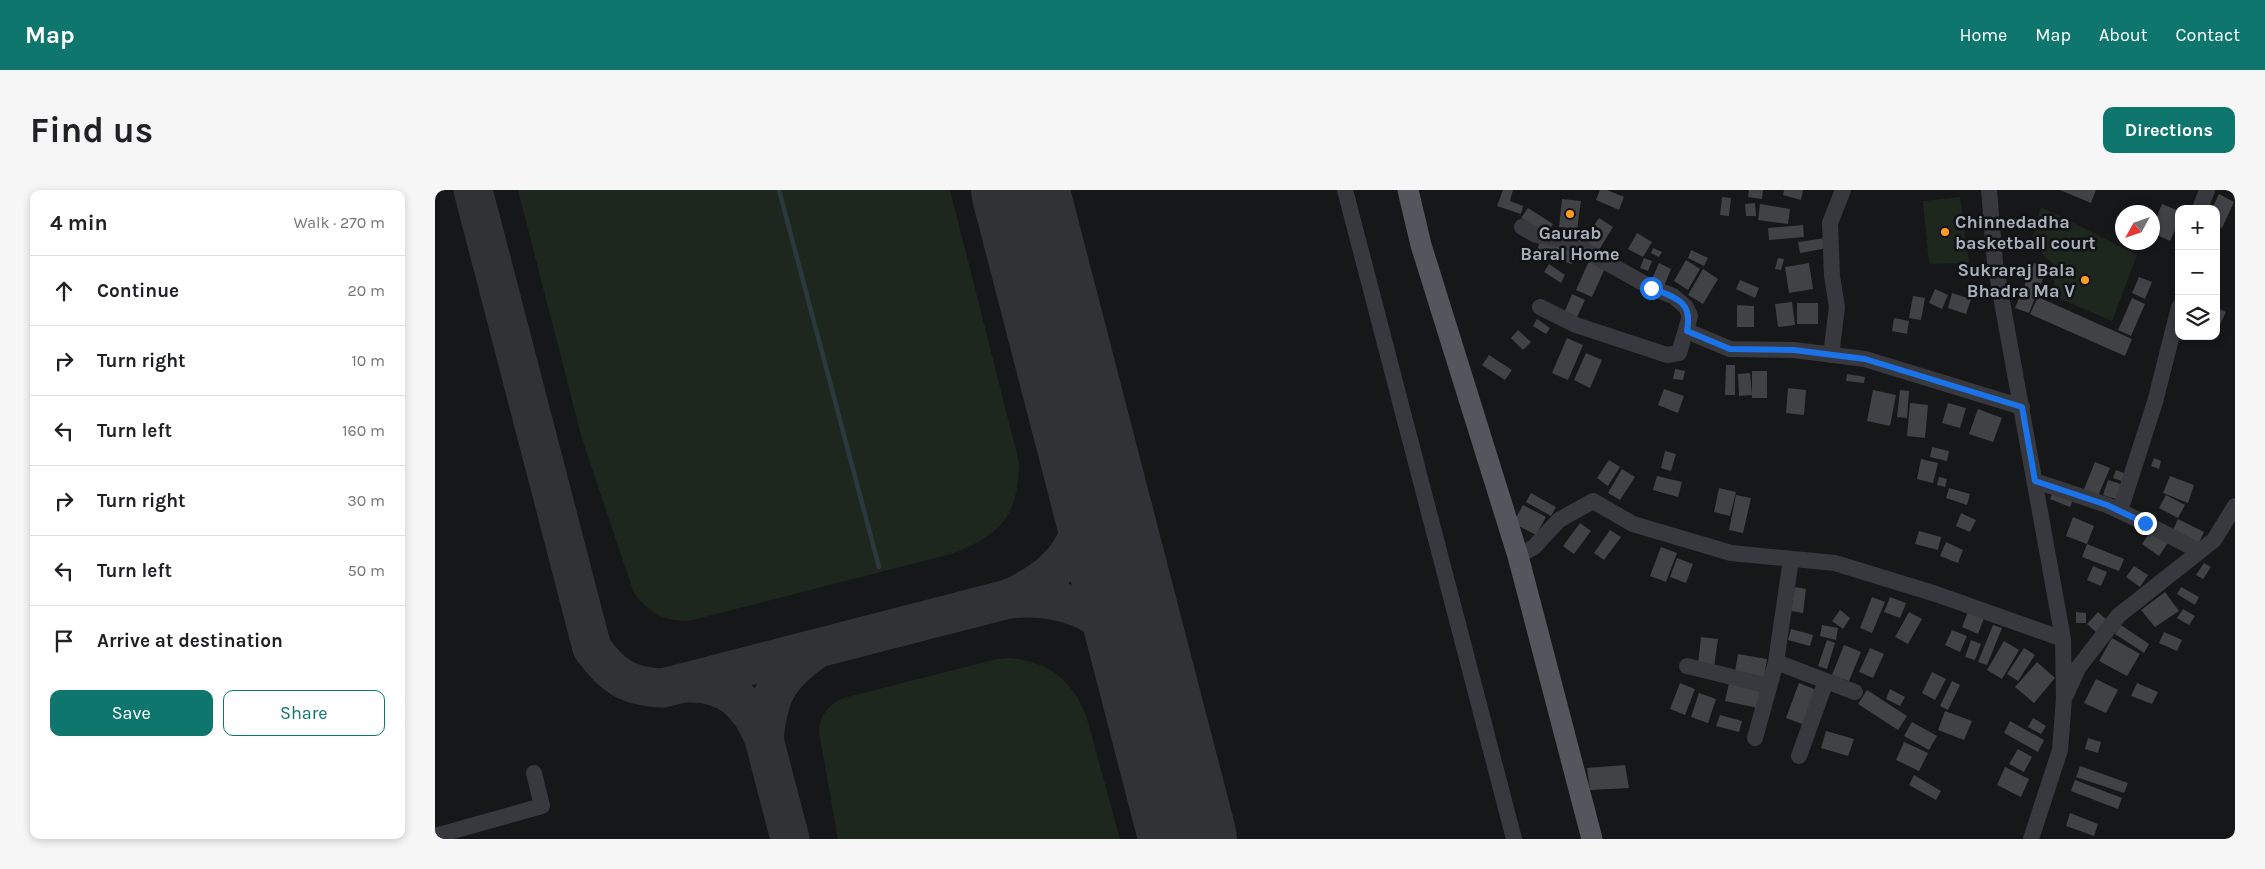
<!DOCTYPE html>
<meta charset="utf-8">
<style>
:root{--surface:#fff;--page:#f6f6f6;--text:#202124;--muted:#757577;--line:#e0e0e0;--accent:#0f766e}
body{margin:0;font-family:Karla,sans-serif;background:var(--page);color:var(--text)}
.controls{position:absolute;right:15px;top:15px;display:grid;overflow:hidden;border-radius:10px;box-shadow:0 2px 8px #0003}
.controls button{width:45px;height:45px;display:grid;place-items:center;padding:0;border:0;border-bottom:1px solid var(--line);background:var(--surface);color:var(--text);font:25px sans-serif}
.compass{position:absolute;left:1680px;top:15px;width:45px;height:45px;border-radius:50%;background:var(--surface);box-shadow:0 2px 8px #0003;rotate:230deg}
.stop{position:absolute;width:15px;height:15px;margin:-11px;border:4px solid #1a73e8;border-radius:50%;background:#fff}
.stop.end{background:#1a73e8;border-color:#fff;box-shadow:0 1px 5px #0008}
.list{margin:0;padding:0;list-style:none}
h2{display:flex;justify-content:space-between;align-items:center;height:65px;margin:0;padding:0 20px;font-size:21px}
h2 small{font-size:16px;font-weight:400;color:var(--muted)}
.list li{display:grid;grid-template-columns:32px 1fr auto;gap:15px;align-items:center;box-sizing:border-box;height:70px;padding:0 20px;border-top:1px solid var(--line)}
.list b{display:block;font-size:19px;white-space:nowrap}
.list em{font-size:16px;font-style:normal;color:var(--muted)}
.actions{display:flex;gap:10px;padding:15px 20px}
.actions a{flex:1;padding:11px 0;border:1px solid var(--accent);border-radius:10px;text-align:center;font-size:18px;color:var(--accent)}
.actions .main{background:var(--accent);color:#fff}
.icon{flex:none;width:28px;height:28px;fill:none;stroke:currentColor;stroke-width:2;stroke-linecap:round;stroke-linejoin:round}
.map{position:relative;flex:none;width:1800px;height:649px;overflow:hidden;border-radius:10px}
header{display:flex;align-items:center;gap:30px;box-sizing:border-box;height:70px;padding:0 25px;background:var(--accent);color:#fff}
header strong{font-size:24px}
nav{display:flex;gap:28px;margin-inline-start:auto;font-size:18px}
.intro{display:flex;align-items:center;justify-content:space-between;box-sizing:border-box;height:120px;padding:0 30px}
h1{margin:0;font-size:35px}
.button{padding:12px 22px;border-radius:10px;background:var(--accent);color:#fff;font-size:18px;font-weight:700}
main{display:flex;gap:30px;padding:0 30px}
aside{flex:1;background:var(--surface);border-radius:10px;box-shadow:0 2px 8px #0003}
.map>svg:first-child{display:block}
</style>
<header>
<strong>Map</strong>
<nav><a>Home</a><a>Map</a><a>About</a><a>Contact</a></nav>
</header>
<div class="intro"><h1>Find us</h1><a class="button">Directions</a></div>
<main>
<aside>
<h2>4 min<small>Walk · 270 m</small></h2>
<ul class="list">
<li><svg class="icon" aria-label="ahead" viewBox="0 0 24 24"><path d="M12 20V5M6 11l6-6 6 6"/></svg><div><b>Continue</b></div><em>20 m</em></li>
<li><svg class="icon" aria-label="right" viewBox="0 0 24 24"><path d="M7 20v-9h11M14 6l5 5-5 5"/></svg><div><b>Turn right</b></div><em>10 m</em></li>
<li><svg class="icon" aria-label="left" viewBox="0 0 24 24"><path d="M17 20v-9H6M10 6l-5 5 5 5"/></svg><div><b>Turn left</b></div><em>160 m</em></li>
<li><svg class="icon" aria-label="right" viewBox="0 0 24 24"><path d="M7 20v-9h11M14 6l5 5-5 5"/></svg><div><b>Turn right</b></div><em>30 m</em></li>
<li><svg class="icon" aria-label="left" viewBox="0 0 24 24"><path d="M17 20v-9H6M10 6l-5 5 5 5"/></svg><div><b>Turn left</b></div><em>50 m</em></li>
<li><svg class="icon" aria-label="arrive" viewBox="0 0 24 24"><path d="M6 21V4h12l-3 4 3 4H6"/></svg><div><b>Arrive at destination</b></div></li>
</ul>
<div class="actions"><a class="main">Save</a><a>Share</a></div>
</aside>
<div class="map">
<svg width="1800" height="649" viewBox="0 0 1800 649">
<rect width="100%" height="100%" fill="#161719"/>
<path fill="#1e271e" d="M83,0H515L584,272C584,326 565,346 516,364L257,430C231,433 214,423 199,403L147,249Z
M1525,7L1534,73L1494,74L1488,11Z
M1606,17L1702,65L1677,131L1612,103L1619,94L1621,76L1609,66L1597,49Z
M575,468C614,472 636,489 651,525L685,649H403L384,542C384,526 393,515 408,508L562,469Z"/>
<g fill="none" stroke-linecap="round" stroke-linejoin="round">
<path stroke="#2b383e" stroke-width="4.5" d="M344,0L444,377"/>
<path stroke="#303236" stroke-width="39" d="M38,0L157,458C177,486 193,497 228,498L573,409C641,380 655,338 655,268
M574,409C620,404 668,418 695,459C702,470 708,484 714,496
M253,493C293,492 315,513 329,549C333,505 343,485 380,460
M329,549L355,649"/>
<path stroke="#303236" stroke-width="98" d="M585,0L753,649"/>
</g>
<path fill="#404246" d="M1068,0H1078L1075,11L1088,16L1086,24L1062,16Z
M1165,0H1172L1189,7L1184,20L1161,10Z
M1314,0H1328L1327,9L1313,7Z
M1349,0H1368L1366,10L1348,5Z
M1625,0H1661L1656,13Z
M1784,4L1799,12L1787,38L1781,35V19H1777Z
M1287,7L1296,8L1294,26L1285,25Z
M1127,9L1146,11L1142,40L1124,37Z
M1320,13L1321,26H1311L1310,14Z
M1325,14L1355,19L1353,34L1323,30Z
M1727,14L1744,21V31L1735,51L1718,43V36Z
M1093,18L1118,34L1112,44L1086,28Z
M1164,28L1178,37L1164,60L1149,51Z
M1368,35L1369,47L1334,50L1333,38Z
M1202,43L1217,52L1208,67L1193,59Z
M1391,48L1393,58L1365,63L1363,52Z
M1105,51L1141,62L1137,74L1101,63Z
M1218,58L1227,62L1224,67L1216,63Z
M1256,60L1273,68L1269,76L1253,68Z
M1209,68L1217,71L1213,81L1205,78Z
M1343,68L1349,69L1346,80L1340,79Z
M1251,70L1265,79L1253,100L1239,91Z
M1154,71L1170,78L1157,107L1141,100Z
M1224,73L1236,79L1229,96L1216,91Z
M1374,73L1378,99L1354,103L1350,77Z
M1599,73L1612,79L1594,123L1580,118Z
M1114,74L1130,85L1126,93L1109,82Z
M1268,79L1283,89L1268,114L1253,105Z
M1704,87L1717,92L1710,109L1697,103Z
M1305,90L1324,98L1320,108L1301,99Z
M1500,99L1513,105L1507,119L1494,113Z
M1517,103L1536,109L1531,124L1513,118Z
M1137,104L1150,110L1142,127L1130,121Z
M1478,106L1490,108L1486,130L1474,128Z
M1603,107L1697,149L1690,166L1595,124Z
M1697,108L1710,114L1696,146L1683,140Z
M1357,112L1360,135L1343,137L1340,114Z
M1362,113H1383V134H1362Z
M1302,115L1319,116V137H1302Z
M1781,117L1791,122L1781,143Z
M1459,128L1474,131L1472,144L1457,141Z
M1102,129L1115,138L1111,144L1098,136Z
M1083,140L1096,152L1088,160L1076,148Z
M1132,148L1148,155L1133,190L1117,183Z
M1151,163L1167,170L1155,198L1139,190Z
M1054,165L1077,180L1070,190L1047,175Z
M1291,175H1300V205H1290Z
M1240,179L1250,181L1248,190L1238,189Z
M1317,181H1332V208H1317Z
M1315,183L1317,205L1304,206L1303,184Z
M1412,184L1430,187L1429,193L1411,191Z
M1353,198L1371,200L1369,225L1351,223Z
M1229,199L1249,206L1243,223L1223,215Z
M1438,200L1461,205L1455,236L1432,231Z
M1465,200L1474,201L1472,228L1462,227Z
M1475,213L1493,215L1490,248L1472,246Z
M1513,213L1531,218L1525,238L1507,233Z
M1543,219L1567,228L1558,252L1534,244Z
M1497,257L1514,261L1512,271L1495,267Z
M1230,261L1241,264L1236,281L1226,278Z
M1719,268L1726,271L1724,279L1716,276Z
M1486,269L1503,273L1498,293L1482,289Z
M1174,270L1185,277L1173,296L1162,288Z
M1660,272L1675,278L1663,306L1649,299Z
M1187,279L1200,287L1185,310L1173,303Z
M1681,280L1689,283L1687,291L1678,288Z
M1222,286L1247,292L1243,307L1218,300Z
M1735,286L1759,295L1753,313L1728,303Z
M1504,287L1512,289L1510,297L1502,295Z
M1673,290L1686,294L1681,309L1668,305Z
M1284,298L1301,302L1295,326L1279,322Z
M1514,298L1535,304L1532,315L1511,308Z
M1619,299L1639,307L1635,317L1615,309Z
M1096,303L1121,317L1116,326L1091,312Z
M1301,305L1316,308L1308,343L1294,340Z
M1731,305L1750,315L1743,328L1724,318Z
M1088,315L1111,327L1101,345L1078,333Z
M1526,323L1541,330L1535,342L1521,336Z
M1638,327L1659,336L1652,354L1689,369L1684,381L1647,367L1652,354L1631,346Z
M1743,329L1769,342L1764,353L1738,340Z
M1145,333L1156,341L1139,364L1128,356Z
M1717,339L1734,351L1724,366L1707,354Z
M1175,340L1186,347L1169,370L1159,363Z
M1484,341L1506,347L1503,360L1480,354Z
M1511,352L1528,360L1523,373L1505,366Z
M1226,357L1242,363L1231,392L1215,386Z
M1242,368L1258,374L1251,393L1235,387Z
M1769,373L1776,377L1768,389L1761,385Z
M1658,376L1672,382L1666,396L1652,390Z
M1699,376L1713,385L1705,397L1691,387Z
M1360,397L1371,399L1368,423L1356,421Z
M1746,397L1764,407L1760,415L1742,404Z
M1730,402L1744,421L1720,437L1706,420Z
M1437,407L1450,412L1437,443L1425,438Z
M1455,407L1471,413L1465,428L1449,422Z
M1748,419L1760,426L1754,435L1742,428Z
M1405,420L1415,428L1408,439L1397,431Z
M1474,422L1487,429L1473,454L1460,447Z
M1533,422L1549,428L1543,444L1527,437Z
M1641,422L1651,423V433H1641Z
M1663,422L1672,430L1661,442L1652,434Z
M1387,435L1403,438L1401,450L1385,446Z
M1558,435L1567,438L1552,475L1543,472Z
M1686,435L1714,454L1709,463L1680,444Z
M1356,439L1378,445L1375,456L1353,450Z
M1517,440L1532,446L1525,462L1510,455Z
M1729,442L1747,450L1742,461L1724,453Z
M1266,447L1283,449L1279,477L1263,475Z
M1677,448L1705,464L1692,486L1664,471Z
M1392,450L1400,453L1392,479L1383,476Z
M1536,450L1546,454L1540,470L1530,467Z
M1569,451L1584,460L1567,489L1552,480Z
M1409,455L1426,462L1414,491L1397,485Z
M1435,458L1449,464L1438,488L1424,482Z
M1589,458L1600,465L1583,491L1572,484Z
M1303,464L1332,469L1329,487L1300,482Z
M1602,472L1620,488L1599,513L1580,497Z
M1497,482L1511,489L1500,510L1487,503Z
M1661,489L1683,500L1671,523L1649,513Z
M1517,491L1525,495L1513,520L1505,516Z
M1245,493L1260,499L1250,525L1235,519Z
M1294,493L1327,501L1323,518L1290,511Z
M1364,493L1384,501L1370,535L1351,528Z
M1702,493L1723,502L1717,514L1696,506Z
M1455,499L1470,507L1465,516L1451,509Z
M1432,500L1472,526L1463,540L1423,514Z
M1264,503L1281,509L1273,533L1256,527Z
M1510,521L1537,531L1529,550L1503,540Z
M1285,525L1307,531L1304,542L1281,536Z
M1598,528L1611,536L1606,544L1593,537Z
M1575,531L1609,550L1603,562L1569,543Z
M1477,532L1502,546L1494,560L1469,546Z
M1391,541L1419,549L1413,566L1386,558Z
M1653,548L1666,552L1663,563L1650,559Z
M1469,552L1493,563L1484,581L1461,570Z
M1583,559L1597,567L1589,582L1574,574Z
M1190,575L1194,598L1155,600L1152,578Z
M1645,576L1693,593L1689,603L1641,587Z
M1570,577L1594,589L1586,607L1562,595Z
M1479,585L1506,601L1501,610L1474,595Z
M1640,590L1687,608L1683,619L1636,601Z
M1635,623L1663,634L1659,646L1631,636Z"/>
<g fill="none" stroke-linecap="round" stroke-linejoin="round">
<path stroke="#37393e" stroke-width="16" d="M910,0L1079,649
M1554,0L1560,73L1628,449L1629,509L1625,560L1596,649
M1765,19L1772,0
M1087,37L1101,45L1133,51L1217,98L1238,106L1251,117L1255,126L1244,163L1232,165L1141,135L1105,117
M1252,141L1295,159L1359,160L1430,169L1587,217
M1396,165L1402,117L1397,86L1395,33L1408,0
M1600,291L1672,315L1704,330L1764,361
M1685,321L1720,212L1744,117
M1083,366L1099,357L1124,330L1158,311L1198,334L1296,363L1400,373L1501,404L1628,449
M1341,472L1391,491
M1252,476L1334,496
M1631,505L1643,478L1683,426L1779,350L1800,316
M1320,548L1341,472L1356,369
M1364,566L1391,491L1420,502
M0,646L107,616L99,583"/>
<path stroke="#53565d" stroke-width="21" d="M973,0L986,55L1083,366L1157,649"/>
</g>
<g fill="none" stroke-linecap="round" stroke-linejoin="round">
<path stroke="#1a73e8" stroke-width="6" d="M1216,98C1241,108 1258,111 1252,141L1295,159L1359,160L1430,169L1587,217L1600,291L1672,315L1710,333"/>
</g>
<g fill="#ff9c28" stroke="#111214" stroke-width="2">
<circle cx="1135" cy="24" r="5"/>
<circle cx="1510" cy="42" r="5"/>
<circle cx="1650" cy="90" r="5"/>
</g>
<g text-anchor="middle" stroke-width="5" stroke-linejoin="round" paint-order="stroke">
<g font-size="18" font-weight="bold" fill="#a8afba" stroke="#111214" text-anchor="start">
<text x="1520" y="38">Chinnedadha<tspan x="1520" dy="21">basketball court</tspan></text>
<text x="1135" y="49" text-anchor="middle">Gaurab<tspan x="1135" dy="21">Baral Home</tspan></text>
<text x="1640" y="86" text-anchor="end">Sukraraj Bala<tspan x="1640" dy="21">Bhadra Ma V</tspan></text>
</g>
</g>
</svg>
<div class="controls">
<button>+</button>
<button>−</button>
<button><svg class="icon" aria-label="layers" viewBox="0 0 24 24"><path d="M12 4l9 5-9 5-9-5zM3 14l9 5 9-5"/></svg></button>
</div>
<svg class="compass" viewBox="-18 -18 36 36"><path d="M0-13l5 13h-10z" fill="#e53935"/><path d="M0 13l5-13h-10z" fill="#757577"/></svg>
<div class="stop" style="left:1216px;top:98px"></div>
<div class="stop end" style="left:1710px;top:333px"></div>
</div>
</main>
